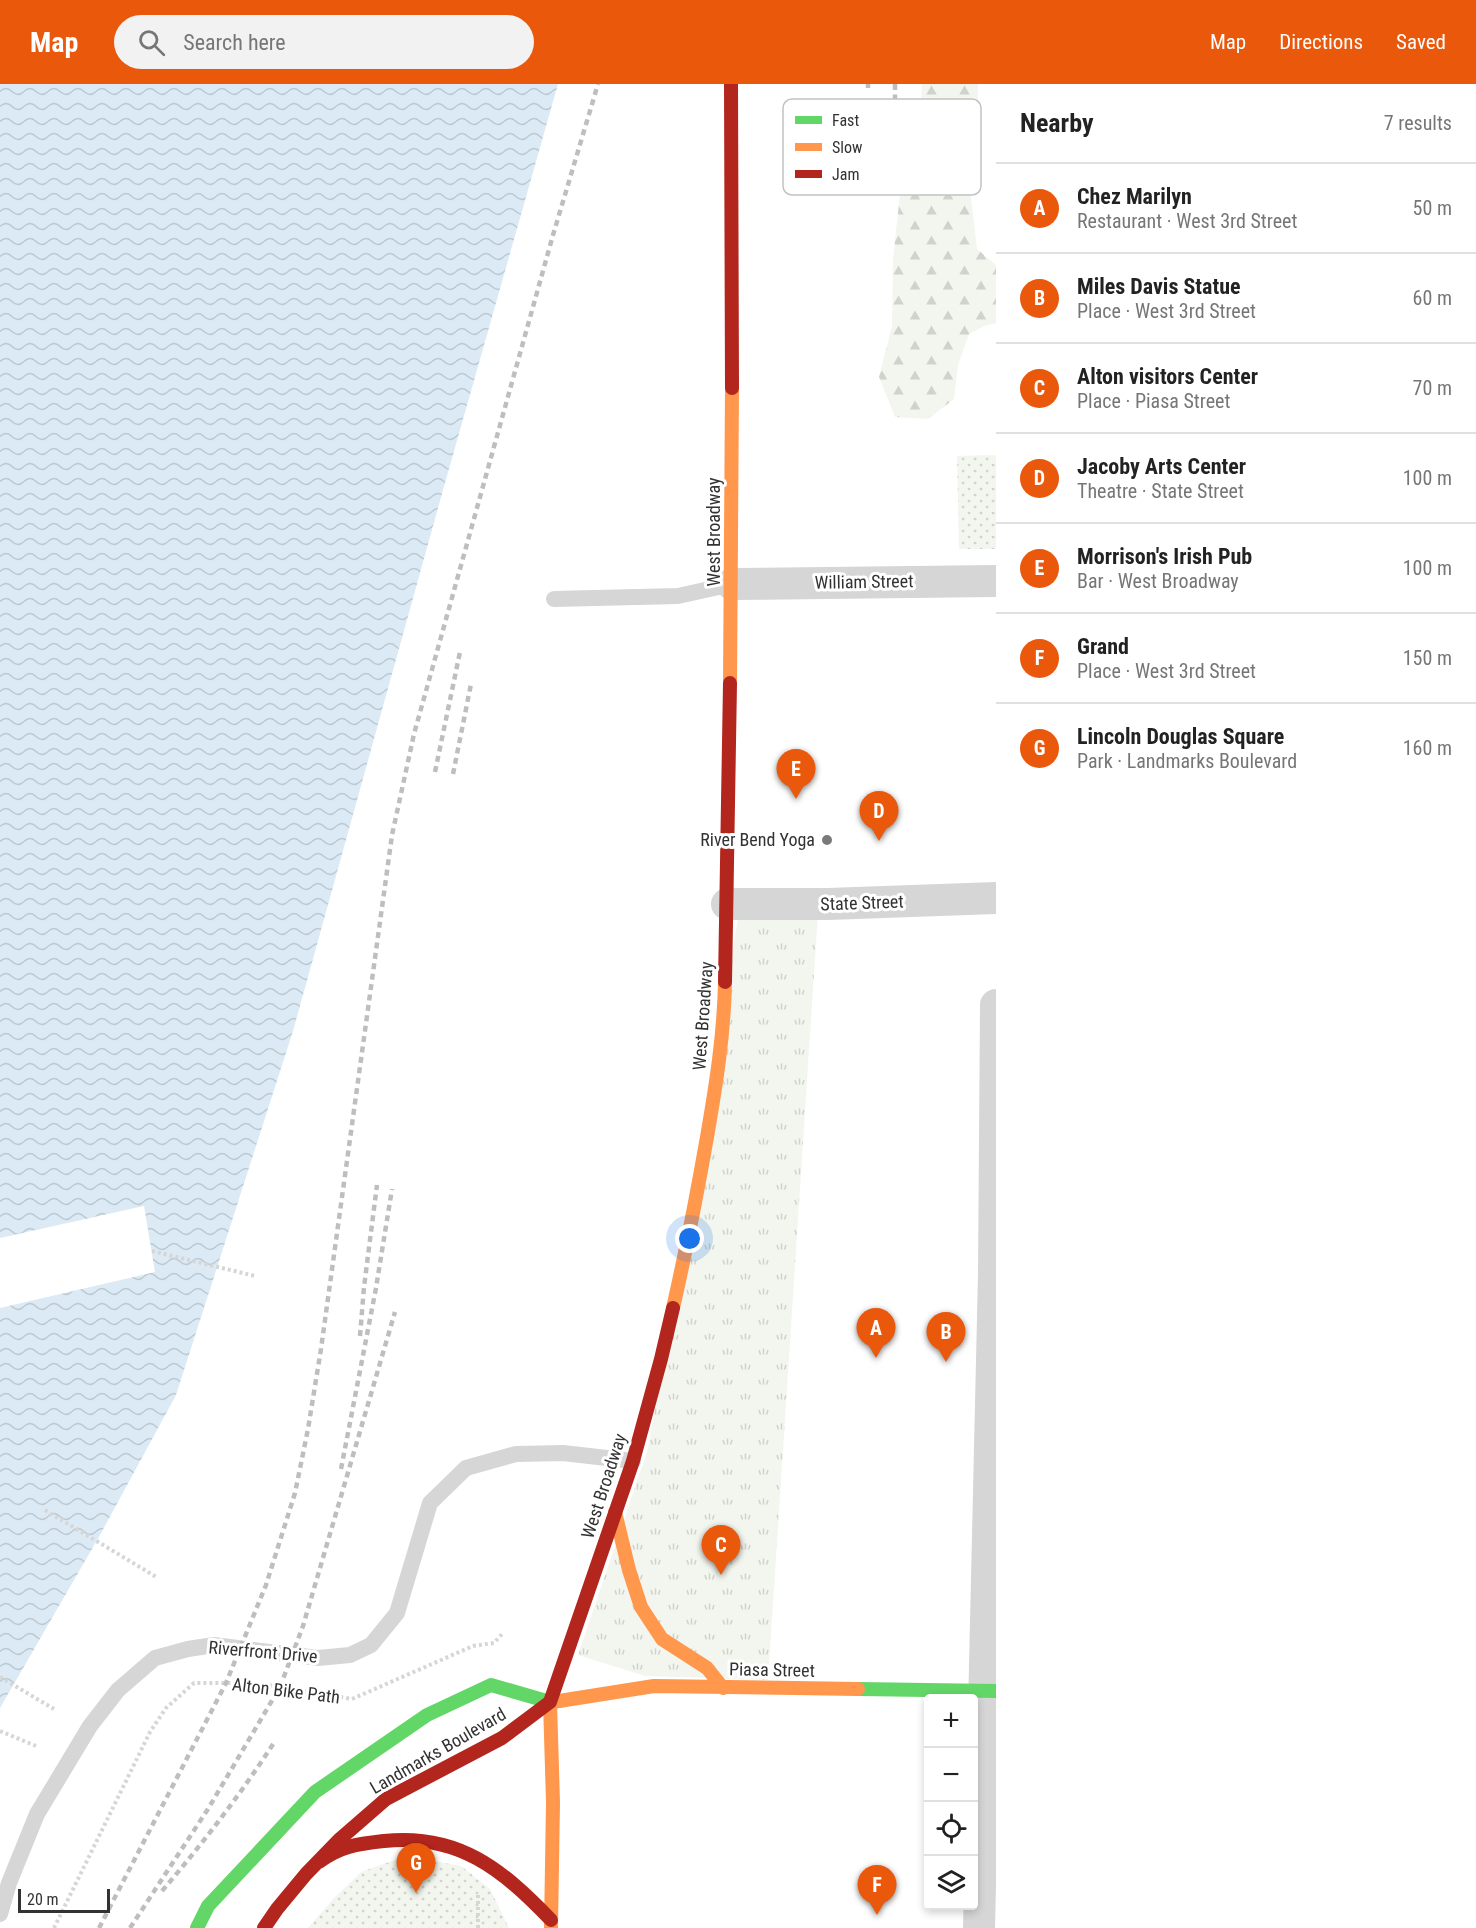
<!DOCTYPE html>
<meta charset="utf-8">
<style>
:root{--surface:#fff;--page:#f2f2f2;--text:#222;--muted:#767676;--line:#e0e0e0;--accent:#ea580c}
body{margin:0;font-family:"Roboto Condensed",sans-serif;background:var(--page);color:var(--text)}
.controls{position:absolute;right:18px;bottom:18px;display:grid;overflow:hidden;border-radius:6px;box-shadow:0 3px 9px #0003}
.controls button{width:54px;height:54px;display:grid;place-items:center;padding:0;border:0;border-bottom:2px solid var(--line);background:var(--surface);color:var(--text);font:30px sans-serif}
.scale{position:absolute;left:18px;bottom:15px;width:92px;box-sizing:border-box;padding-left:6px;border:3px solid #323232;border-top:0;font-size:16px;line-height:21px;white-space:nowrap;color:#323232;-webkit-text-stroke:4px #fff;paint-order:stroke}
.you{position:absolute;left:690px;top:1155px;width:21px;height:21px;margin:-15px;border:4px solid #fff;border-radius:50%;background:#1a73e8;box-shadow:0 0 0 9px #1a73e833}
.badge{display:grid;place-items:center;width:39px;height:39px;border-radius:50%;background:var(--accent);color:#fff;font-size:20px;font-weight:700}
.pin{position:absolute;translate:-50% -50px;filter:drop-shadow(0 2px 3px #0008)}
.pin::after{content:'';position:absolute;top:32px;width:21px;height:18px;background:inherit;clip-path:polygon(0 0,100% 0,50% 100%)}
.list{margin:0;padding:0;list-style:none}
h2{display:flex;justify-content:space-between;align-items:center;height:78px;margin:0;padding:0 24px;font-size:26px}
h2 small{font-size:20px;font-weight:400;color:var(--muted)}
.list li{display:grid;grid-template-columns:39px 1fr auto;gap:18px;align-items:center;box-sizing:border-box;height:90px;padding:0 24px;border-top:2px solid var(--line)}
.list b{display:block;font-size:22px;white-space:nowrap}
.list p{margin:0;font-size:20px;white-space:nowrap;color:var(--muted)}
.list em{font-size:20px;font-style:normal;color:var(--muted)}
.icon{flex:none;width:33px;height:33px;fill:none;stroke:currentColor;stroke-width:2;stroke-linecap:round;stroke-linejoin:round}
.map{position:relative;flex:none;width:996px;height:1844px;overflow:hidden}
header{display:flex;align-items:center;gap:36px;box-sizing:border-box;height:84px;padding:0 30px;background:var(--accent);color:#fff}
header strong{font-size:28px}
nav{display:flex;gap:33px;margin-inline-start:auto;font-size:21px}
.search{width:420px;height:54px;background:var(--page);display:flex;align-items:center;gap:15px;box-sizing:border-box;padding:0 21px;border-radius:33px;color:var(--muted);font-size:22px}
main{display:flex}
aside{flex:1;background:var(--surface)}
.map>svg:first-child{display:block}
</style>
<header>
<strong>Map</strong>
<div class="search"><svg class="icon" aria-label="search" viewBox="0 0 24 24"><circle cx="10" cy="10" r="6"/><path d="M15 15l6 6"/></svg>Search here</div>
<nav><a>Map</a><a>Directions</a><a>Saved</a></nav>
</header>
<main>
<div class="map">
<svg width="996" height="1844" viewBox="0 0 996 1844">
<defs>
<pattern id="grass-tufts" width="24" height="20" patternUnits="userSpaceOnUse" patternTransform="scale(1.5)"><rect width="24" height="20" fill="#f2f6ee"/><path d="M3 7l-1-3M5 7V3M7 7l1-3M15 17l-1-3M17 17v-4M19 17l1-3" fill="none" stroke="#d0d3cd"/></pattern>
<pattern id="forest-firs" width="22" height="20" patternUnits="userSpaceOnUse" patternTransform="scale(1.5)"><rect width="22" height="20" fill="#f2f6ee"/><path d="M5 1l3.5 6h-7zM16 11l3.5 6h-7z" fill="#d0d3cd"/></pattern>
<pattern id="park-dots" width="8" height="8" patternUnits="userSpaceOnUse" patternTransform="scale(1.5)"><rect width="8" height="8" fill="#f2f6ee"/><path d="M2 2h.1M6 6h.1" fill="none" stroke="#d0d3cd" stroke-width="1.8" stroke-linecap="round"/></pattern>
<pattern id="water-waves" width="16" height="10" patternUnits="userSpaceOnUse" patternTransform="scale(1.5)"><rect width="16" height="10" fill="#dbeaf4"/><path d="M0 5q4-4 8 0t8 0" fill="none" stroke="#bcc9d2"/></pattern>
</defs>
<rect width="100%" height="100%" fill="#fff"/>
<path fill="url(#grass-tufts)" d="M818,828L768,1596L645,1592L578,1571L648,1365L739,829Z"/>
<path fill="url(#forest-firs)" d="M922,0H978V33L968,88L977,165L996,181V239L984,242L969,250L958,281L954,315L928,335L895,333L879,293L892,242L893,176L900,110L918,72Z"/>
<path fill="url(#park-dots)" d="M996,371V465H959L957,372Z
M398,1775L428,1776L461,1782L490,1805L509,1844H308L334,1814L361,1788Z"/>
<path fill="url(#water-waves)" d="M0,0H558L443,406L293,947L176,1311L100,1451L0,1624Z"/>
<path fill="#fff" d="M144,1122L155,1188L0,1224V1154Z"/>
<g fill="none" stroke-linecap="round" stroke-linejoin="round">
<path stroke="#d6d6d6" stroke-width="4" stroke-dasharray="3 3" stroke-linecap="butt" d="M152,1167L255,1192
M45,1426L158,1494
M0,1593L54,1625
M0,1647L36,1662
M54,1844L150,1648L166,1624L194,1599H255L352,1615L473,1562L494,1559L503,1549
M478,1844V1811"/>
<path stroke="#d6d6d6" stroke-width="16" d="M554,515L678,512L732,500
M0,1830L9,1799L37,1730L90,1642L118,1606L155,1574L188,1565L214,1561L318,1574L350,1571L371,1561L397,1529L430,1419L466,1384L516,1370L563,1369L633,1377"/>
<path stroke="#d6d6d6" stroke-width="32" d="M732,500L996,497
M727,820H828L996,814
M979,1844L994,1189L996,921"/>
<path stroke="#63d668" stroke-width="14" d="M858,1605L996,1607
M197,1844L208,1822L315,1708L427,1631L491,1601L550,1618L559,1617"/>
<path stroke="#ff974d" stroke-width="14" d="M730,599L732,304
M673,1224C686,1167 697,1110 707,1053C716,1001 724,951 725,898
M615,1428L629,1486L641,1523L662,1555L707,1584L723,1604
M559,1617L654,1602L858,1605
M550,1618L553,1718L551,1844"/>
<path stroke="#b3261e" stroke-width="14" d="M731,0L732,304
M725,898L730,599
M550,1618L633,1377L661,1275L673,1224
M319,1778C340,1762 358,1760 384,1757C458,1749 502,1785 551,1836
M264,1844L277,1825L306,1790L340,1755L386,1715L502,1654L550,1618"/>
<path stroke="#bebebe" stroke-width="4.5" stroke-dasharray="6 4.5" stroke-linecap="butt" d="M868,0V4
M895,0V38
M435,688L460,568
M453,690L471,600
M360,1252L364,1203L377,1101
M341,1385L376,1204L392,1105
M162,1807C203,1759 241,1710 275,1657
M99,1844L226,1599L266,1501L295,1409L308,1345L321,1265L392,751L414,650L553,151L598,0
M130,1844L208,1725L280,1603L303,1542L395,1228"/>
</g>
<circle fill="#7a7a7a" stroke="#fff" stroke-width="2" cx="827" cy="756" r="6"/>
<g text-anchor="middle" stroke-width="6" stroke-linejoin="round" paint-order="stroke">
<g font-size="18" fill="#323232" stroke="#fff">
<text transform="translate(714 448) rotate(-90)" y="6">West Broadway</text>
<text transform="translate(864 498) rotate(-1)" y="6">William Street</text>
<text transform="translate(862 819) rotate(-2)" y="6">State Street</text>
<text transform="translate(703 932) rotate(-86)" y="6">West Broadway</text>
<text transform="translate(604 1402) rotate(-72)" y="6">West Broadway</text>
<text transform="translate(263 1568) rotate(5)" y="6">Riverfront Drive</text>
<text transform="translate(772 1586) rotate(1)" y="6">Piasa Street</text>
<text transform="translate(286 1607) rotate(7)" y="6">Alton Bike Path</text>
<text transform="translate(438 1667) rotate(-30)" y="6">Landmarks Boulevard</text>
</g>
<g font-size="18" fill="#323232" stroke="#fff" text-anchor="end">
<text x="815" y="762">River Bend Yoga</text>
</g>
</g>
<rect x="783" y="15" width="198" height="96" rx="9" fill="#fff" stroke="#c2c2c2" stroke-width="1.5"/>
<rect x="795" y="32" width="27" height="8" fill="#63d668"/>
<rect x="795" y="59" width="27" height="8" fill="#ff974d"/>
<rect x="795" y="86" width="27" height="8" fill="#b3261e"/>
<g font-size="16" fill="#323232">
<text x="832" y="42">Fast</text>
<text x="832" y="69">Slow</text>
<text x="832" y="96">Jam</text>
</g>
</svg>
<div class="controls">
<button>+</button>
<button>−</button>
<button><svg class="icon" aria-label="locate" viewBox="0 0 24 24"><circle cx="12" cy="12" r="6"/><path d="M12 2v4M12 18v4M2 12h4M18 12h4"/></svg></button>
<button><svg class="icon" aria-label="layers" viewBox="0 0 24 24"><path d="M12 4l9 5-9 5-9-5zM3 14l9 5 9-5"/></svg></button>
</div>
<div class="scale">20 m</div>
<div class="you"></div>
<div class="pin badge" style="left:876px;top:1274px">A</div>
<div class="pin badge" style="left:946px;top:1278px">B</div>
<div class="pin badge" style="left:721px;top:1491px">C</div>
<div class="pin badge" style="left:879px;top:757px">D</div>
<div class="pin badge" style="left:796px;top:715px">E</div>
<div class="pin badge" style="left:877px;top:1831px">F</div>
<div class="pin badge" style="left:416px;top:1809px">G</div>
</div>
<aside>
<h2>Nearby<small>7 results</small></h2>
<ul class="list">
<li><span class="badge">A</span><div><b>Chez Marilyn</b><p>Restaurant · West 3rd Street</p></div><em>50 m</em></li>
<li><span class="badge">B</span><div><b>Miles Davis Statue</b><p>Place · West 3rd Street</p></div><em>60 m</em></li>
<li><span class="badge">C</span><div><b>Alton visitors Center</b><p>Place · Piasa Street</p></div><em>70 m</em></li>
<li><span class="badge">D</span><div><b>Jacoby Arts Center</b><p>Theatre · State Street</p></div><em>100 m</em></li>
<li><span class="badge">E</span><div><b>Morrison's Irish Pub</b><p>Bar · West Broadway</p></div><em>100 m</em></li>
<li><span class="badge">F</span><div><b>Grand</b><p>Place · West 3rd Street</p></div><em>150 m</em></li>
<li><span class="badge">G</span><div><b>Lincoln Douglas Square</b><p>Park · Landmarks Boulevard</p></div><em>160 m</em></li>
</ul>
</aside>
</main>
